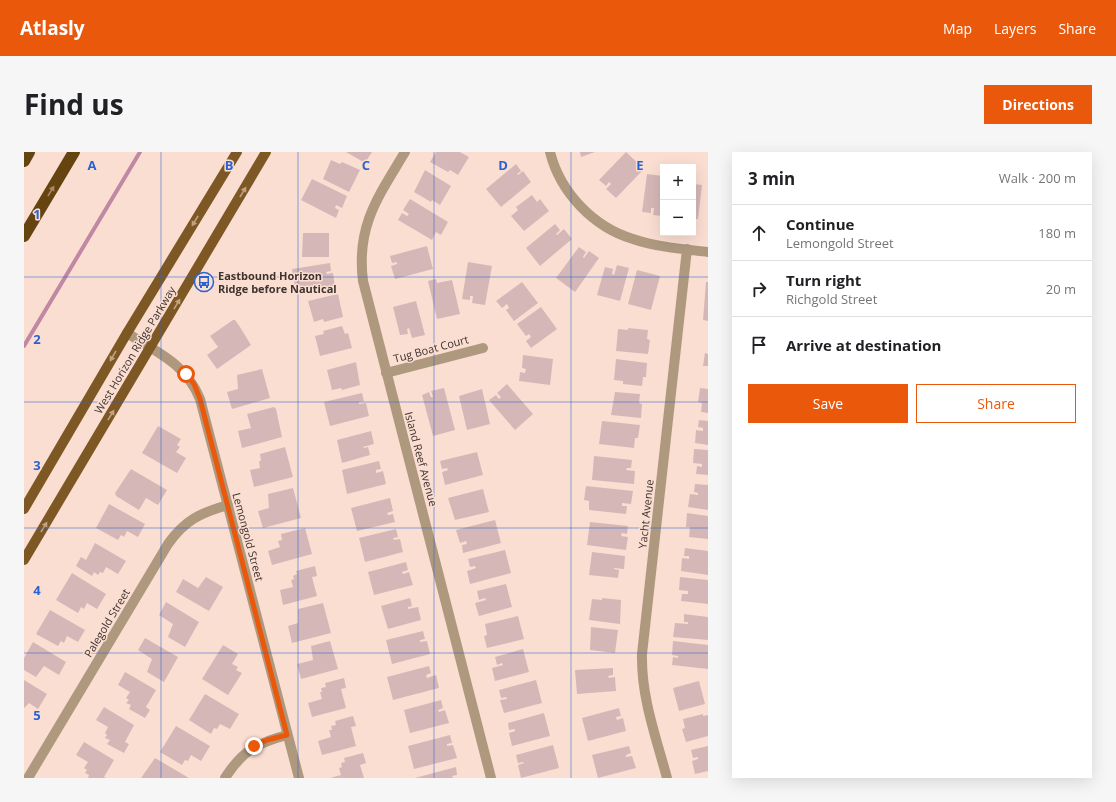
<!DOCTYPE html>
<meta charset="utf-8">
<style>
:root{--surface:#fff;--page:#f6f6f6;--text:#202124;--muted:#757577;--line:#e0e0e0;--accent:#ea580c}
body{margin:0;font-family:"Open Sans",sans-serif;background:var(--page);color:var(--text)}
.controls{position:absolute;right:12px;top:12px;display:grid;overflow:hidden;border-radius:0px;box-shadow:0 4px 16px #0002}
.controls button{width:36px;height:36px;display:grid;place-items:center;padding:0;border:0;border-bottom:1px solid var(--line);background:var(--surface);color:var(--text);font:20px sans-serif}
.stop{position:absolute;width:12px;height:12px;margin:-9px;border:3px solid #ea580c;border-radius:50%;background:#fff}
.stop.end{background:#ea580c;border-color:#fff;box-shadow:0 1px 4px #0008}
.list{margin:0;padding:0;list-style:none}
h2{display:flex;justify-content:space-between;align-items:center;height:52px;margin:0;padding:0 16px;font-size:17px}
h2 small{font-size:13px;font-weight:400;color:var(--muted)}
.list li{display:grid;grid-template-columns:26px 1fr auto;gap:12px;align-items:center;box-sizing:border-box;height:56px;padding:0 16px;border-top:1px solid var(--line)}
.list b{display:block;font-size:15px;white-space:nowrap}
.list p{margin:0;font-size:13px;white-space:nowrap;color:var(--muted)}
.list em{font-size:13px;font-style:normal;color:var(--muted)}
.actions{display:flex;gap:8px;padding:12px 16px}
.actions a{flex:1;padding:9px 0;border:1px solid var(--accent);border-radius:0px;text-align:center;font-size:14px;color:var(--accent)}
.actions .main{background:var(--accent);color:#fff}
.icon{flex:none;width:22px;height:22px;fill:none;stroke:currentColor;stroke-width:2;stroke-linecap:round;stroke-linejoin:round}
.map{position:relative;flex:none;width:684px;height:626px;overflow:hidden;border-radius:0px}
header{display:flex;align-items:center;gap:24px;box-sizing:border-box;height:56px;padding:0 20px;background:var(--accent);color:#fff}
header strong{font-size:19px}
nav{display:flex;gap:22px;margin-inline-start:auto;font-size:14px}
.intro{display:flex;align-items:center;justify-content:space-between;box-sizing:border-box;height:96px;padding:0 24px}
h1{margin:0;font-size:28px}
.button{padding:10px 18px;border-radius:0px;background:var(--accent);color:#fff;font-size:14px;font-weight:700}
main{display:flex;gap:24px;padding:0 24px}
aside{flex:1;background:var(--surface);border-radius:0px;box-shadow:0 4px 16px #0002}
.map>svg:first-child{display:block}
</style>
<header>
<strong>Atlasly</strong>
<nav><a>Map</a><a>Layers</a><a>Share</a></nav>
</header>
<div class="intro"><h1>Find us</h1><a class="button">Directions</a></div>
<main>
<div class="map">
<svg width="684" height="626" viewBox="0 0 684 626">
<rect width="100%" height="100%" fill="#fbded2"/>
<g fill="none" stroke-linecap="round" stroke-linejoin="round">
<path stroke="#c088a2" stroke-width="4" d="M0,194L116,0"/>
</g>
<path fill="#d6b7b8" d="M322,0H348L341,11Z
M412,0H436L445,5L434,23L426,18L424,20L406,10Z
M556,0H571L557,5Z
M602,0L620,17L592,46L582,37L587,32L585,30L582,34L575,28Z
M307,8L316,12L318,10L336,18L325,40L299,27Z
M492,12L497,19L493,22L494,23L499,19L507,30L477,55L462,37Z
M401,18L427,34L416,53L408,48L407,50L390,40Z
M623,22L639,24V64L629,63L630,56H627V61L618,60Z
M288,27L323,44L318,56L312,53L311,56L315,58L312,66L277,48Z
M669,32L678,33L674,67H669Z
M508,43L513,50L516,47L525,59L500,79L487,64L494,58L492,55Z
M386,47L424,70L417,83L412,80L408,88L374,68L378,61L383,64L385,62L379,58Z
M531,72L536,78L532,82L533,83L540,77L548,87L516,114L502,96Z
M279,81H305V105H278Z
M403,94L409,117L371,127L367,114L373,112V110L368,111L366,104Z
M555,95L562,100L559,105L560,106L565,99L575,106L551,140L532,126Z
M444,110L468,114L461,153L448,151L449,144H446V148L438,147Z
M306,111L307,119L302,120L303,122L309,121L311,135L272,141L268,117Z
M593,113L605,116L596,149L573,143L581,115L589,117L588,122L590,123Z
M613,118L636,124L627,158L604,152Z
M412,127L413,131L428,128L436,162L413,167L404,129Z
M498,130L514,151L490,169L482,158L485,156L483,152L478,156L472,149Z
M682,130H684V169L679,168Z
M314,142L319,165L300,170L299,167L290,170L284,149Z
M392,149L401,183L388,186L385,176L383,177L384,182L376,183L369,155Z
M517,155L533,177L507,196L502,189L507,185L505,182L502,184L493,172Z
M209,168H211L216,175L227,193L193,217L183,203L194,195L186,184Z
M318,174L321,182L324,181L328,196L296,204L291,184L300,182L299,179Z
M604,176L624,178L623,187L626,188L624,202L592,199L594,177L604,178Z
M681,201L684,202V214H679Z
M499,203L529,207L526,233L495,229L496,220L501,221L502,217L498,216Z
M592,207L623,211L622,225H619L618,234L599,232V229L590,228Z
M332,210L336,233L318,238L317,236L308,238L303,218Z
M238,217L246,246L208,257L203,240L214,237L213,223Z
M483,232L509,262L491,278L465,248L472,243L475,247L477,245L473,241Z
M420,236L431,278L409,284L398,243L405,240L407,245H409L407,239Z
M676,236L684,237V261L677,260L678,251L674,250Z
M458,237L466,272L443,278L435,244Z
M591,240L616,242L615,251L618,252L617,266L587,263Z
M338,241L340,249L335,250V252L342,251L345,264L306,274L300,250Z
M250,255L252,257L258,285L218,296L214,279L227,276L223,262Z
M675,268L684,269V293L671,291L672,278L679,279V276L674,275Z
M578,269L616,273L614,286H611L610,296L575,292Z
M134,274L157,287L153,293L156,295L152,300L162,306L153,321L118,301Z
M347,279L350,292L339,295L340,296L344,295L346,303L318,311L313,288Z
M261,295L269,325L230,335L226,318L236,316L235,309H237L236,302Z
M670,297L684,298V323L672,322L673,314L678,315V312L669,311Z
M453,300L459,323L421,333L418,320L424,318L423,316L418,317L416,309Z
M570,304L608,308L607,316H603L602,318L611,319L610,332L568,328Z
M355,309L357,317L352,318V321L359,319L362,332L323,342L318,318Z
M107,317L143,338L134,353L122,346L115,358L92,344L91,341Z
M671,332L684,333V358L664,355L666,342L674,343V341L670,340Z
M562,334L609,339L607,352L598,351V354H603L602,362L565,358V349L560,348Z
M269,336L277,366L239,376L234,359L245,356L244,342Z
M459,337L465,360L431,368L424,346Z
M366,346L369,359L363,361L364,363L369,362L371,370L333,379L327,356Z
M85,352L121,372L114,385L103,379L100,385L97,383L94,388L72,376Z
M663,361L684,364V387L665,385L666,375H662Z
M471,368L477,391L439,401L438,393L443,392L442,389L436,391L432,378Z
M566,370L604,374L603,382L598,381L597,384L604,385L602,398L563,393Z
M281,376L288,402L248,413L244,399L256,395L254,389L258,388L257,382Z
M372,377L374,385L369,386L370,388L376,387L379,400L341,410L335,386Z
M71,391L102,409L94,422L82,415L79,421L76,420L74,423L70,420L68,424L52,414L57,405L62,408Z
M661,396L684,399V423L657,419L658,406L665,407V404H660Z
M481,398L487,421L446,432L443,419L452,416L451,414L446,415L444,407Z
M568,400L601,404L600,417L590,416V417L595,418L594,426L565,423Z
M382,410L384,418L378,420L379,422L385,420L389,433L350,443L344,420Z
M291,414L293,424L288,425L293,444L259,453L256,438L269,435L267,428L270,427L269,424L273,422L272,419Z
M48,421L82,442L73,457L63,451L60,457L57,455L54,461L32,448Z
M182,425L199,435L185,459L152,440L159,427L174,436Z
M656,425L684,428V452L657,449L658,442H664V439L655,438Z
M482,432L488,455L455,464L451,451L462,448L461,446L455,448L453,439Z
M386,446L388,454L384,455V457L394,455L397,468L364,477L357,454Z
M578,446L597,448L596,472L565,468L568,447L578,448Z
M142,450L175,470L161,495L144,485L149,472L135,463Z
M299,451L307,481L268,491L264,474L274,471V457Z
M26,458L61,478L54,490L43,484L40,491L37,489L34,494L12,482Z
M660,462L684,465V488L649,485L651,471L664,472V470H660Z
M494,464L500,487L463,496L460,484L463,483L461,472Z
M567,475L594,478L591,501L566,498Z
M399,479L401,487L396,488V490L403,489L406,502L368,512L362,488Z
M121,486L154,505L140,530L123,520L128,507L114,498Z
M306,489L314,517L277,527L273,512L289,508L287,494Z
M649,489L684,493V517L648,513L649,505L654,506V504L648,503Z
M9,490L42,510L35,523L20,514L12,525L0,518V506Z
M199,493L214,502L208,512L214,515L212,518L218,521L204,543L178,527Z
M499,497L505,520L471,529L468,516L479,513L478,511L473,513L471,505Z
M405,514L407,521L402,523L403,526L412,523L415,536L369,548L363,525Z
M589,516V523L584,524L585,526L591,525L592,539L553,542L551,518Z
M101,520L132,538L122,555L126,558L121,566L105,557L107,553L102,551L105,548L102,546L106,540L94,533Z
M320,526L322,536L317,537L322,556L288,565L284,551L298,547L296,540H298L297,536L302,535L301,531Z
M0,528L23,542L14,557L5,551L0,556Z
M512,528L518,551L480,561L476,548L483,547L482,545L477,546L475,538Z
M675,529L681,552L655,559L649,536Z
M181,542L215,562L206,577L196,572L193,577L190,576L187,582L165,568Z
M417,548L419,556L414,558L415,560L421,558L425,571L386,581L380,558Z
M80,555L110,573L101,590L105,592L100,601L83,592L86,588L81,586L83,583L81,581L84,575L72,568Z
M595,556L597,564L592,565L593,568L599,566L602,579L564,589L558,566Z
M520,561L526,584L488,594L485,581L491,579V577L485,578L484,571Z
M679,562V564L684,563V584L662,590L658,577L661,576L659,567Z
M329,564L332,574L327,575L332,594L298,603L294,589L307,585L305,578H308L307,574L312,573L311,569Z
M152,574L186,594L177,609L167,603L164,609L161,608L158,613L136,600Z
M426,583L428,591L423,592V594L429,593L433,606L390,617L384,594Z
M60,590L90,608L80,625L82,626H64L65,623L61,621L63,618L60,616L64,610L52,603Z
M529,593L535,616L497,626L494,613L500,611L499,610L494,611L492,603Z
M605,594L607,601L602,603V605L608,604L612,616L574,626L568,603Z
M684,594V619L671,622L668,609L674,607V605L669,606L667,598Z
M339,601L342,611L336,613L340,626H306L317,623L315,616L318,615L317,611L321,610L320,606Z
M131,606L165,626H117Z
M432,615L433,623L428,624L429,626H391Z"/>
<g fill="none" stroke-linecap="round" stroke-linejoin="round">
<path stroke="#ae997f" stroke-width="10" d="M381,0C354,45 332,74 339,129L467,626
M526,0C536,40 569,75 609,87C632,95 659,97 684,100
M103,181C134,201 161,211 176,247L275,626
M362,221L459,196
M4,626L144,392C161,368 176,361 204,353
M201,626C218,599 233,591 263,583
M643,626C632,585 617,545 618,502L663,97"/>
<path stroke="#7e5824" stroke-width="10" d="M0,357L103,181L213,0
M0,408L242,0"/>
<path stroke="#664410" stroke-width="12" d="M0,9L5,0
M0,84L50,0"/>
</g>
<defs><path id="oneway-solid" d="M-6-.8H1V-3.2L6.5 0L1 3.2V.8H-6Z"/></defs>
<use fill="#a98967" href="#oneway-solid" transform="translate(27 39) rotate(-59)"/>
<g fill="#c3a284">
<use href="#oneway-solid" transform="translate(219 40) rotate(-59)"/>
<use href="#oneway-solid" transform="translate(171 69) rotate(121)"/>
<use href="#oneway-solid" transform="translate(153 152) rotate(-59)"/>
<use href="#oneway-solid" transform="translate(89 204) rotate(120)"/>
<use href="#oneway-solid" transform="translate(87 263) rotate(-59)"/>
<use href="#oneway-solid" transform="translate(20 375) rotate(-59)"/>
</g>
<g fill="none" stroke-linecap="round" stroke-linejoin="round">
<path stroke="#ea580c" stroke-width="5" d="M162,222L170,232L176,247L263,583L243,588L230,594"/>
</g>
<path fill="none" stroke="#2a63d1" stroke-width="1" stroke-opacity="0.55" d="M137,0V626M274,0V626M410,0V626M547,0V626M0,125H684M0,250H684M0,376H684M0,501H684"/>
<defs>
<g id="bus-ring" transform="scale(1)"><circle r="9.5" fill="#fbded2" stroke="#2a63d1" stroke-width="1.5"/><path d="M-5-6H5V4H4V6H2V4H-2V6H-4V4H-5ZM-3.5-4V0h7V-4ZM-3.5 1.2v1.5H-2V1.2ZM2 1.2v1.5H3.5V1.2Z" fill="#2a63d1"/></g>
</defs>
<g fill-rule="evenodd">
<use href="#bus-ring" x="180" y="130"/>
</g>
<g text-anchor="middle" stroke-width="3" stroke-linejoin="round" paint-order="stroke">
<g font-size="11" font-weight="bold" fill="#3e332e" stroke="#fbded2" text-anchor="start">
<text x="194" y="128">Eastbound Horizon<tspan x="194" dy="13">Ridge before Nautical</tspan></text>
</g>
<g font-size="11" fill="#3e332e" stroke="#fbded2">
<text transform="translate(407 197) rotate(-15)" y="4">Tug Boat Court</text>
<text transform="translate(111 198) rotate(-59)" y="4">West Horizon Ridge Parkway</text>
<text transform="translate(397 307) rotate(75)" y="4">Island Reef Avenue</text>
<text transform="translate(622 362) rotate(-84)" y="4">Yacht Avenue</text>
<text transform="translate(224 385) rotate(75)" y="4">Lemongold Street</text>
<text transform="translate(83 471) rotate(-59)" y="4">Palegold Street</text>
</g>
</g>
<g font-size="13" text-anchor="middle" font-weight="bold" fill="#2a63d1" stroke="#fbded2" stroke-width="3" stroke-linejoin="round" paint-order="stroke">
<text x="68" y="18">A</text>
<text x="205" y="18">B</text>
<text x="342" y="18">C</text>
<text x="479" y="18">D</text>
<text x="616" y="18">E</text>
<text x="13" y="67">1</text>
<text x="13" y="192">2</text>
<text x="13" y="318">3</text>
<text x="13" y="443">4</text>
<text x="13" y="568">5</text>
</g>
</svg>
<div class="controls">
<button>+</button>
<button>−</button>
</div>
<div class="stop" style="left:162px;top:222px"></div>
<div class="stop end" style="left:230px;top:594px"></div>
</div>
<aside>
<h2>3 min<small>Walk · 200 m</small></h2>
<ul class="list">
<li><svg class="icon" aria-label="ahead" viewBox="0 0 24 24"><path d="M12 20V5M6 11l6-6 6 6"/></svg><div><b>Continue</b><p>Lemongold Street</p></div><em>180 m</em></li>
<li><svg class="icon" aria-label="right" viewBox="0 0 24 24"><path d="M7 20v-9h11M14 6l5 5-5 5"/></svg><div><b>Turn right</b><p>Richgold Street</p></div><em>20 m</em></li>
<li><svg class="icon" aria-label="arrive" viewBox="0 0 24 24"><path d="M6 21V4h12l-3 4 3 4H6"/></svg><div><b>Arrive at destination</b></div></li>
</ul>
<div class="actions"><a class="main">Save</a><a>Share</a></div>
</aside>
</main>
